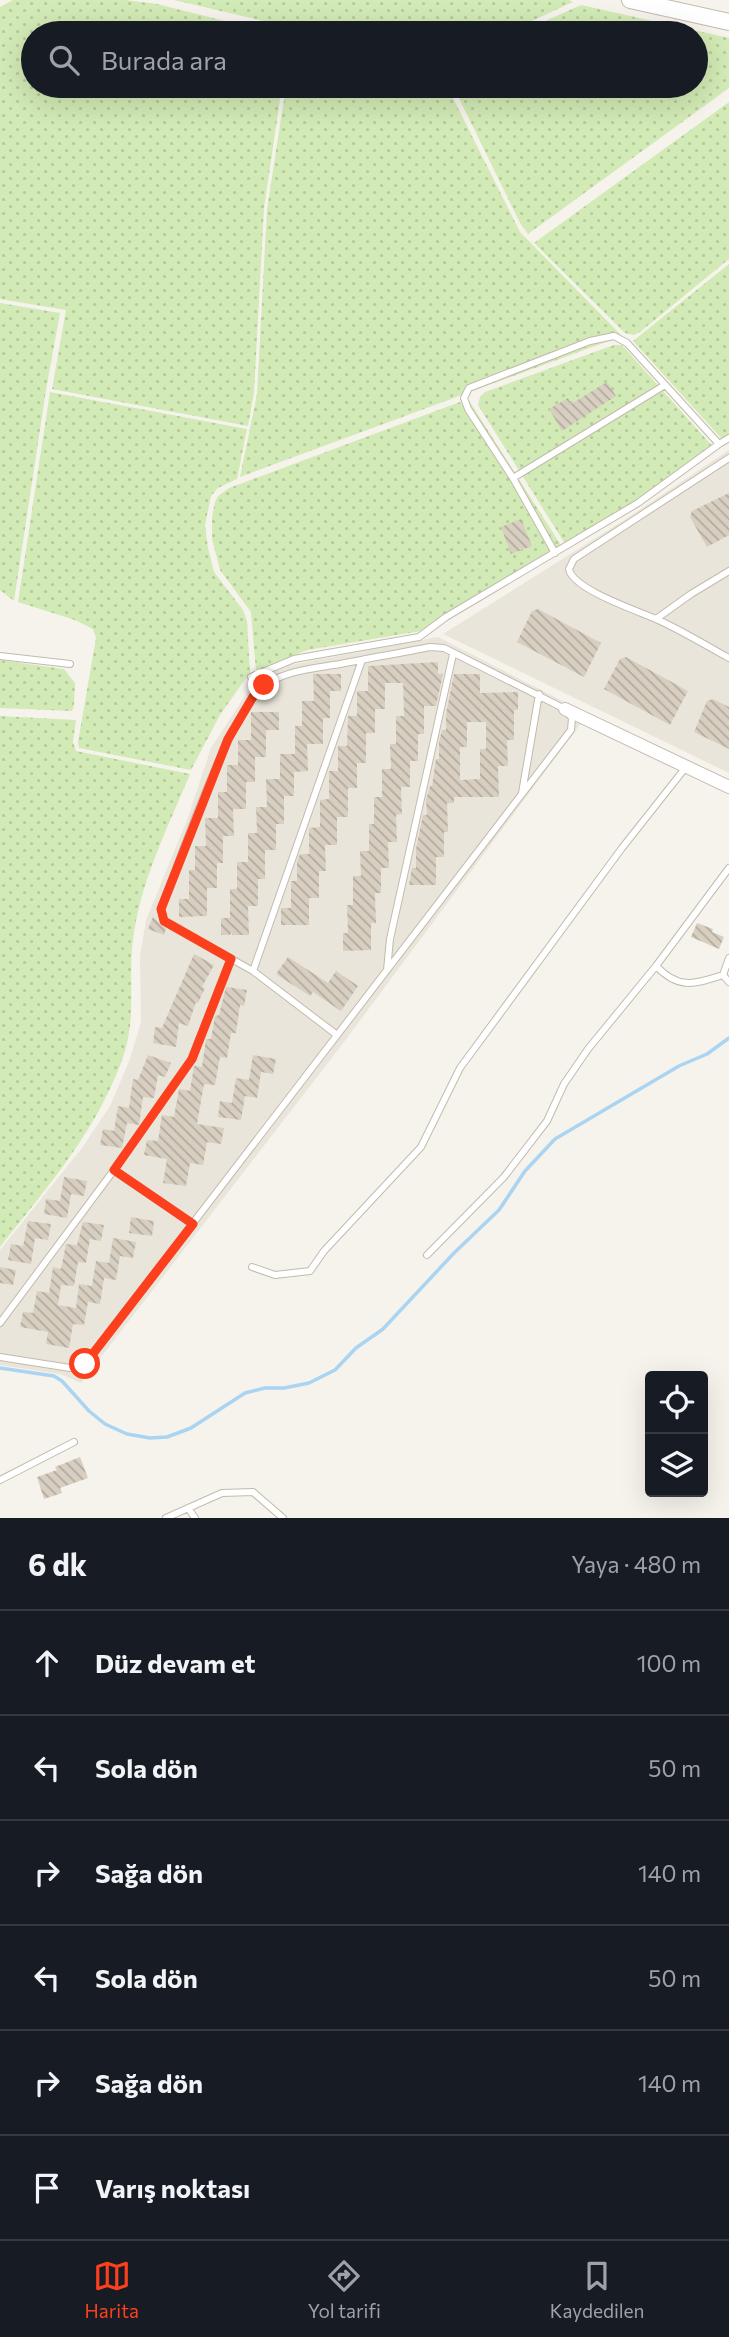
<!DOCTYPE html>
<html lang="tr">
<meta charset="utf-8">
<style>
:root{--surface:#171b24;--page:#20242c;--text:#f1f3f6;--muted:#9ea1a6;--line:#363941;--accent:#fc3f1d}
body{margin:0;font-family:Commissioner,sans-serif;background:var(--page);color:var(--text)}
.controls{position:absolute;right:21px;bottom:21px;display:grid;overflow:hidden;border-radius:7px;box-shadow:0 7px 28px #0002}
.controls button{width:63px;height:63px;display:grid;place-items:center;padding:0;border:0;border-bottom:2px solid var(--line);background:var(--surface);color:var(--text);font:35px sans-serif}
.stop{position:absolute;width:21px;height:21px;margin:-16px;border:5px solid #fc3f1d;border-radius:50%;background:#fff}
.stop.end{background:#fc3f1d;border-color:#fff;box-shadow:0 2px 7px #0008}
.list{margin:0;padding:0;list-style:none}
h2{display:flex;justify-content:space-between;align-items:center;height:91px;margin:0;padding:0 28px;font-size:30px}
h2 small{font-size:23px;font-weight:400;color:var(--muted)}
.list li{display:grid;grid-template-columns:46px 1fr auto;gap:21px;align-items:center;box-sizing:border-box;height:105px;padding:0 28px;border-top:2px solid var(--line)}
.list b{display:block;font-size:26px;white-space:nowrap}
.list em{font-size:23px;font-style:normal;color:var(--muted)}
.icon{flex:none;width:38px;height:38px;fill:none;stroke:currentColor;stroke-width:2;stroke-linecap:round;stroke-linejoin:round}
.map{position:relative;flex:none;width:729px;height:1518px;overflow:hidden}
.search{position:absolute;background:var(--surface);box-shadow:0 7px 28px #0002;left:21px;right:21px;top:21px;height:77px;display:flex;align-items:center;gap:18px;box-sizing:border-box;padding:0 24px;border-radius:38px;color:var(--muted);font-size:26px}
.sheet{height:721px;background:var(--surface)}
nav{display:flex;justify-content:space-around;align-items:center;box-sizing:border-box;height:98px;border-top:2px solid var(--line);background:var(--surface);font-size:19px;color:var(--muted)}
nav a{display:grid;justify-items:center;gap:4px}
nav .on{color:var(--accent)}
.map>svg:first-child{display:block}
</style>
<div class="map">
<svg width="729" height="1518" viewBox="0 0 729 1518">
<defs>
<pattern id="grass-dots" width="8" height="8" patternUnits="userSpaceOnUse" patternTransform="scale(1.75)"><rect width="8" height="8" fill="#d2eab5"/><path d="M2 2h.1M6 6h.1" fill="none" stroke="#b6ca9c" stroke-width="1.8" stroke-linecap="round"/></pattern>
<pattern id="building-back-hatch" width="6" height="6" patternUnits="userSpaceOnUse" patternTransform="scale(1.75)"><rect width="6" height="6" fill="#d8cfc1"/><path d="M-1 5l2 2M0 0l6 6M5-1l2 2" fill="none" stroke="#b1aa9e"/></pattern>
</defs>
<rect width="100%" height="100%" fill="#f6f3ec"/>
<path fill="#eae5da" d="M729,450V773L443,634L626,519Z
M438,637L588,714L344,1042L81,1383L60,1374L0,1365V1250L82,1148L110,1106L130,1059L141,1022L140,956L146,920L187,820L211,748L256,679L290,665Z"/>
<path fill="url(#grass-dots)" d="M13,0H126L157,4L273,33H33V86H282L264,208L254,393L248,426L52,389L66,310L0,299V7Z
M174,0H569L573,2L506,33H314Z
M581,5L729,38V88L528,234L520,223L453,86H696V33H519Z
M286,86H447L520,232L622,336L240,477L257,394L267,209Z
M729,102V259L640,332L634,335L625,333L534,243Z
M729,264V435L722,439L633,341Z
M0,303L60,313L46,390L14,601L0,590Z
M614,345H622L714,448L632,510L567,547L478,405L480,397L485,392Z
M50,392L247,429L237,479L218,488L211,496L205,525L208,548L214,572L243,610L247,621L250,672L220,715L191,770L79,748L78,742L96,638L93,629L75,620L18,602Z
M468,399L564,550L427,630L307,650L256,671L251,612L220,570L212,539V517L215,502L218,496L229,488Z
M0,660L64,669L75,683L74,705L72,711L0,708Z
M0,716L76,720L73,742L76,751L190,774C168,827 140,882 133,940C128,977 136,1015 125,1051C101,1126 48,1186 0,1247Z"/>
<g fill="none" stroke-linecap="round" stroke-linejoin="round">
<path stroke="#a9d4f2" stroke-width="3.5" d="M0,1368L54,1376L62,1381L89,1411L105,1424L127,1434L150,1438L167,1437L191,1428L245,1393L265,1388H284L309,1383L335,1370L356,1348L383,1329L454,1253L499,1210L525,1171L555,1139L679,1066L707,1054L729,1038"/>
</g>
<path fill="url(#building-back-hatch)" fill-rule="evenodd" d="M607,382L616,396L562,431L549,409L568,398L571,404Z
M729,493V535L707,547L690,517L692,511Z
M521,519L532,546L511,554L501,527Z
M538,609L601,643L584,677L517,642L532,611Z
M626,657L688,691L670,725L604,689L620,659Z
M438,662V674H443L436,706H424V734H418V761H410V787H401L402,814L396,815L397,842H388L389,868H381V893H375L376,923H371V950L343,951V933H348L347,905H353V876H361L360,851H369V824H374V797H382V769H391L390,744H396V716H404L403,683H385V709H375V733H366V763H357V788H348V817H337V845H325L326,871H319V898H309V925H281V908H291V881H297V862L300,854H309V828L320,827V800L329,799V771H338V746H347L348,716H357V691H368V666Z
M313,674H341V691H330V718H323V744H307L308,771L294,772V796H284V824H276V850H265V879H258V906H248L249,935H232V932L230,935H221V918H230V889H237V862H248V833H257L256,807H267L266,779H280V754H295V726H302V701H314Z
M454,674H480V693L518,692V710H514V740H507L508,766H498L499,797H454V803H447L448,832H444V857H436V885H409L412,868H416V849L423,815H427L426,800L430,786H432L436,759H439V742L442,730H446V714ZM467,722H486V749H480V779L460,780V747H467Z
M713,699L729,707V749L694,732L707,701Z
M251,712H279V730H266V757H255V782H246V809H233L234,836H223V863H217V888H207V916L179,917V899H189V870H195V846H206L205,818H218V792H227V765H238V740H251Z
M153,917L166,929L164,935L148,929Z
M697,923L713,929L712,932L724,937L719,949L691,937Z
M194,954L214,965L202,987L205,988L198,1003L196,1002L188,1026L179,1023L176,1047L153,1043L155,1027L162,1028Z
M288,957L328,983L336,971L358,986L341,1011L313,992L310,996L276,974Z
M226,987L247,990L244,1006L240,1005L236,1033H231L227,1058L220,1057L215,1085L204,1084L197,1124L224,1128L221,1144L207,1142L203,1165L190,1163L186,1186L163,1183L167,1159L144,1155L147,1140L158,1141L162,1115L174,1117L179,1089L190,1091L194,1066L202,1067L206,1039H211L215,1016L219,1015Z
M148,1055L171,1063L165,1077L158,1075L154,1098L143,1097L139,1125L127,1123L122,1148L100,1145L103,1129L114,1131L118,1106L129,1108L133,1079L138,1080Z
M253,1055L276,1059L273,1074L261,1072L257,1098L245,1096L241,1120L218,1117L220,1101L232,1103L236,1078L249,1080Z
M64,1177L87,1181L84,1196L71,1194L67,1218L44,1214L46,1199L60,1201Z
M131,1217L154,1221L152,1236L129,1233Z
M28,1221L51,1224L48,1240L35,1238L31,1264L8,1260L11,1244L23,1246Z
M83,1222L104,1225L101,1241L90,1239L86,1263L78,1262L74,1286L61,1285L58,1305L76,1308L79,1284L92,1286L96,1261L109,1263L113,1238L136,1242L133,1258L120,1256L116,1280L104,1278L100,1304L88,1302L84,1325L73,1324L69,1348L46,1344L48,1332L20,1327L23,1312L33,1313L37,1291L49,1293L53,1267L61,1269L66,1244L77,1245Z
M0,1267L16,1270L13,1285L0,1283Z
M80,1457L88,1478L60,1488L62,1493L44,1499L37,1477L57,1470L55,1467Z"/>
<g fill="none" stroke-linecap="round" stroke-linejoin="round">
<g stroke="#c2bbae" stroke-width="8">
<path id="service" d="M729,458L574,559L569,569C572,589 638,611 656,619C681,630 705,645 729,658
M513,478L665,385
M555,553L513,478L468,409L464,398L469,388L590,341L614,336L627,343L719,444L729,438
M656,619L691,594L729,571
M0,656L70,664
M251,677L294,659L419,637L446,617L638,503L719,444
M522,793L539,694
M729,958L723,975L729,982
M656,966C679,990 694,984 723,975
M387,970L390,939L453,654
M253,971L362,660
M114,1170L193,1224
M427,1255L504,1177L547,1121L564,1084L588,1049L656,966L729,868
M252,1267L275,1275L310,1271L324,1251L421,1147L460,1068L622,848L686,767
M0,1323L114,1170L192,1059L231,959
M0,1357L70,1368L85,1364C248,1153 409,941 571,730L572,718L565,709L444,648L430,647C400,653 370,658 340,664C316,668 289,670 268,683C232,704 179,863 161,909L164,921L253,971L337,1035
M0,1480L74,1442
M188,1508L195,1518
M166,1518L222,1493L253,1492L283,1518"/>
</g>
<g stroke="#c2bbae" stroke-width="14">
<path id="minor" d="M565,709L729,787"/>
</g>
<g stroke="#c2bbae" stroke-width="18">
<path id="tertiary" d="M630,0L729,22"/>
</g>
<use href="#service" stroke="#fff" stroke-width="6"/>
<use href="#minor" stroke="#fff" stroke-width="12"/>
<use href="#tertiary" stroke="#fff" stroke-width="16"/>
</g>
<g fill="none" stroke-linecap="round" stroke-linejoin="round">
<path stroke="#fc3f1d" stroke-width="9" d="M85,1364L193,1224L114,1170L192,1059L231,959L164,921L161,909L228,739L254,695L264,685"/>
</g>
</svg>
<div class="controls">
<button><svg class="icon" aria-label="locate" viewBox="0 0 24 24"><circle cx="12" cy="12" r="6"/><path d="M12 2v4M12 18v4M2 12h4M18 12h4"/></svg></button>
<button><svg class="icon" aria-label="layers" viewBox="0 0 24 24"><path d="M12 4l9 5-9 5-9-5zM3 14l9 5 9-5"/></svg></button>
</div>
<div class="stop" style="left:85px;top:1364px"></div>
<div class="stop end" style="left:264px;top:685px"></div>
<div class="search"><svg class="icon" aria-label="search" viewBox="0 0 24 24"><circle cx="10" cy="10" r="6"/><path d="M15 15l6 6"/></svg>Burada ara</div>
</div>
<section class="sheet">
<h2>6 dk<small>Yaya · 480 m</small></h2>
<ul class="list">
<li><svg class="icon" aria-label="ahead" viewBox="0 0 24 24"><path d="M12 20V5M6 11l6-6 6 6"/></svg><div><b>Düz devam et</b></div><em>100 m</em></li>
<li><svg class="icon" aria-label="left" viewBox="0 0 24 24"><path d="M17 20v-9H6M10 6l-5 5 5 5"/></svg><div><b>Sola dön</b></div><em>50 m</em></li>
<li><svg class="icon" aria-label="right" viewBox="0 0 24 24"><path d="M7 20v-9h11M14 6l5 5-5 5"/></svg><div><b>Sağa dön</b></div><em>140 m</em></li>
<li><svg class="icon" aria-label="left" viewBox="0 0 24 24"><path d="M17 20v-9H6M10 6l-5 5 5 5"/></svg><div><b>Sola dön</b></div><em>50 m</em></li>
<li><svg class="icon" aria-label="right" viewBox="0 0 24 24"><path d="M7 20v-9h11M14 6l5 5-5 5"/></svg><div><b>Sağa dön</b></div><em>140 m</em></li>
<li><svg class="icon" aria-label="arrive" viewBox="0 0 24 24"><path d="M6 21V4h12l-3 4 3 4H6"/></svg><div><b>Varış noktası</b></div></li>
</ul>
</section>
<nav>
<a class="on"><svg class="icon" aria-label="map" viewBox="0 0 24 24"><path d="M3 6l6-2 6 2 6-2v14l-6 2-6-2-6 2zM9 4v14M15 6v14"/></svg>Harita</a>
<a><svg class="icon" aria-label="directions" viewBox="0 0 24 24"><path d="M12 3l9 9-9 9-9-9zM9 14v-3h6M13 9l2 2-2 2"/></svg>Yol tarifi</a>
<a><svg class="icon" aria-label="saved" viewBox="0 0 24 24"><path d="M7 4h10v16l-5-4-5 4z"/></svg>Kaydedilen</a>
</nav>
